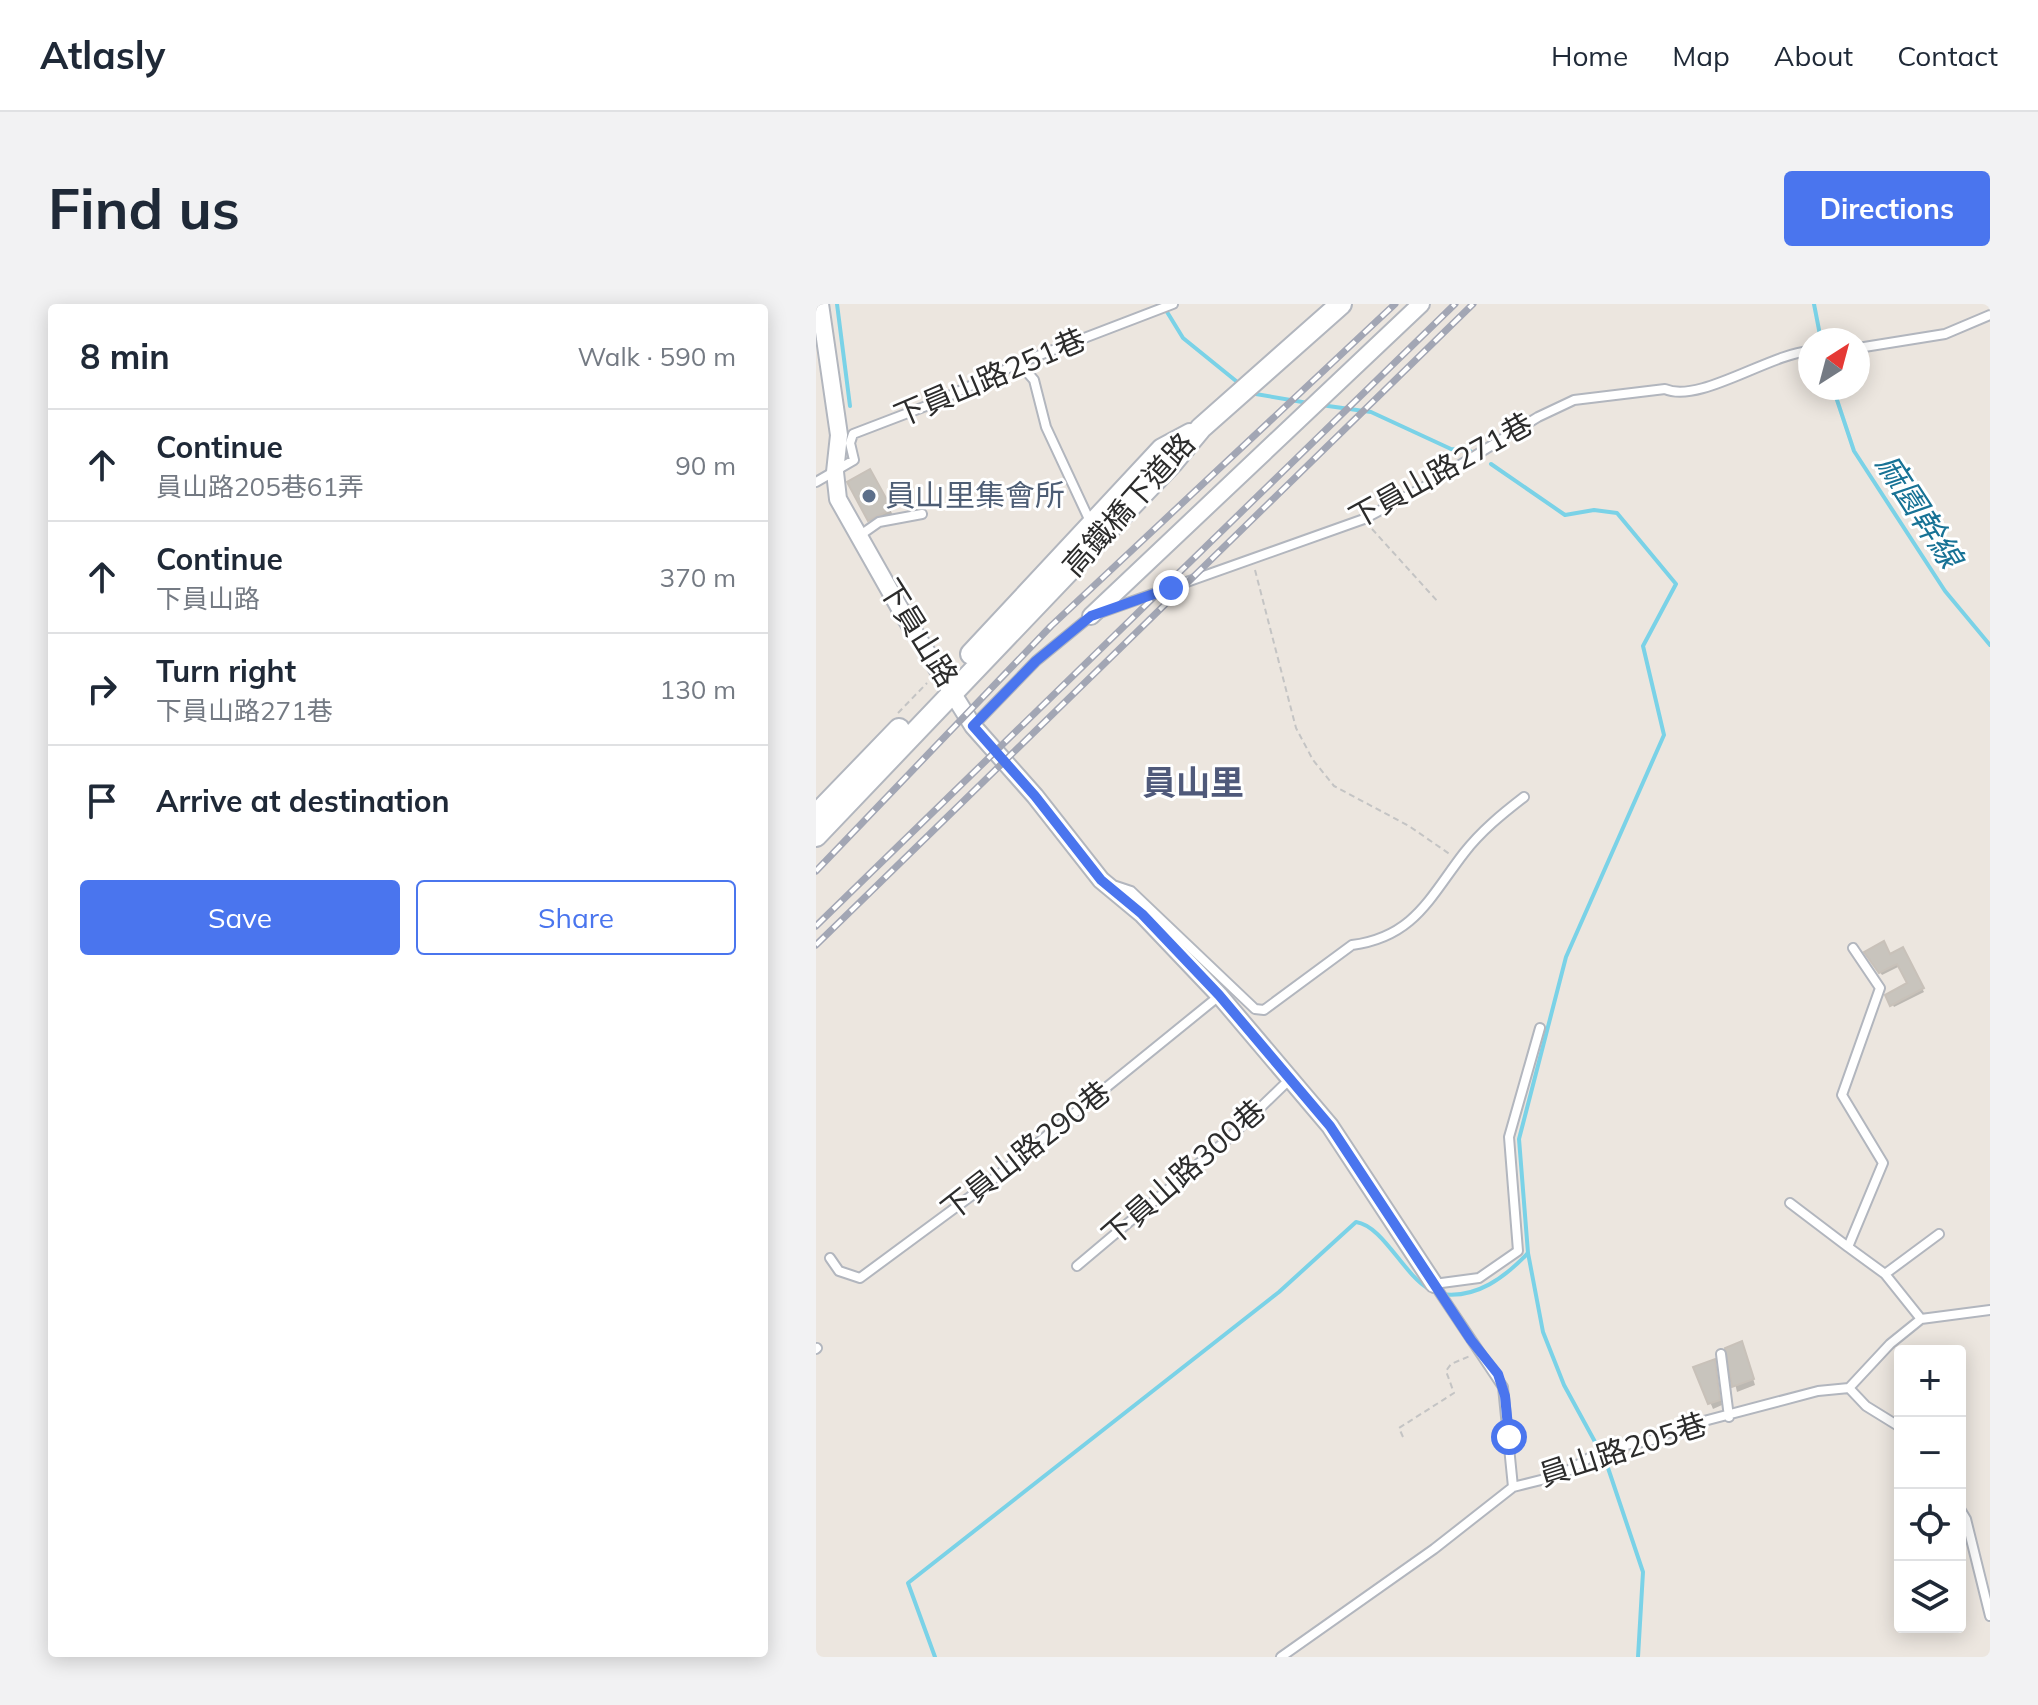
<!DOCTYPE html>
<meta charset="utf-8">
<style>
:root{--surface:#fff;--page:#f2f2f3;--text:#1f2937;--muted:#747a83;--line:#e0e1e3;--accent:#4a75ee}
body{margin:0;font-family:Mulish,"Noto Sans TC",sans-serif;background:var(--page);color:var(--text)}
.controls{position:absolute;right:24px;bottom:24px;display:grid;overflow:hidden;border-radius:8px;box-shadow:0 4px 20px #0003}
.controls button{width:72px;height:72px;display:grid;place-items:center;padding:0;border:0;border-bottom:2px solid var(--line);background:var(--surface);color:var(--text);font:40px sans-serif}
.compass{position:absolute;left:982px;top:24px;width:72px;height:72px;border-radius:50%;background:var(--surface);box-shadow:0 4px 20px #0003;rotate:36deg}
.stop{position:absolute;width:24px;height:24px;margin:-18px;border:6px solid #4a75ee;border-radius:50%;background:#fff}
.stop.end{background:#4a75ee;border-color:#fff;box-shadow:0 2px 8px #0008}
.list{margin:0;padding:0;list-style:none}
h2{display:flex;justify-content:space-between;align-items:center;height:104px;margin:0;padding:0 32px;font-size:34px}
h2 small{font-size:26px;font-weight:400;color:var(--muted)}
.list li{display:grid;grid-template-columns:52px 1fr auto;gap:24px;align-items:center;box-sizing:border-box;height:112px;padding:0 32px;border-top:2px solid var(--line)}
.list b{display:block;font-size:30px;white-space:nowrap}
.list p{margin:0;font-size:26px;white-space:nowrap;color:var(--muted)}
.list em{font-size:26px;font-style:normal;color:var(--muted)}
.actions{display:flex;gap:16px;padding:24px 32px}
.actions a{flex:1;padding:18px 0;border:2px solid var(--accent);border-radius:8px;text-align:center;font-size:28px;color:var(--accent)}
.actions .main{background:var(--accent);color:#fff}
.icon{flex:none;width:44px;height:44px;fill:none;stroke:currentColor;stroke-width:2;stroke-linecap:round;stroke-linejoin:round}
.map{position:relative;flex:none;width:1174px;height:1353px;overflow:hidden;border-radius:8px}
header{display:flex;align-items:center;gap:48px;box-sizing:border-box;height:112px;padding:0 40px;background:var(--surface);border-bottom:2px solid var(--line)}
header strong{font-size:38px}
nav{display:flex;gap:44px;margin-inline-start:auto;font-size:28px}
.intro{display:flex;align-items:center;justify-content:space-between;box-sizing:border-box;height:192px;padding:0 48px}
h1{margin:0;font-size:56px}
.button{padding:20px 36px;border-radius:8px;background:var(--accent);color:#fff;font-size:28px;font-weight:700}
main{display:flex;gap:48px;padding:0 48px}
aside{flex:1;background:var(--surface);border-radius:8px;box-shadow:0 4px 20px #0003}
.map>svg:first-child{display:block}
</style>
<header>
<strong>Atlasly</strong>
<nav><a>Home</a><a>Map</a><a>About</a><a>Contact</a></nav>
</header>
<div class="intro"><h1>Find us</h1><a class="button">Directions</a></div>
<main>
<aside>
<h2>8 min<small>Walk · 590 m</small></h2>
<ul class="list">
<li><svg class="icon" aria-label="ahead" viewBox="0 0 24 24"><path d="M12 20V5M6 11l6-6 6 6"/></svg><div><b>Continue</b><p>員山路205巷61弄</p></div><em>90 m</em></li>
<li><svg class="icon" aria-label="ahead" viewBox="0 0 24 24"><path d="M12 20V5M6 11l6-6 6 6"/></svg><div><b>Continue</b><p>下員山路</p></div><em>370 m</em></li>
<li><svg class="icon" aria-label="right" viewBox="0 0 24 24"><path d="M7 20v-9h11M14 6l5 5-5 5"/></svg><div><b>Turn right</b><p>下員山路271巷</p></div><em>130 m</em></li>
<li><svg class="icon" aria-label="arrive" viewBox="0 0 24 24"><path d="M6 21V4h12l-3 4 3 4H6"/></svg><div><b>Arrive at destination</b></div></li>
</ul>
<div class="actions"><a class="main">Save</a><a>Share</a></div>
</aside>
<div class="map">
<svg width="1174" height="1353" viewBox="0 0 1174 1353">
<rect width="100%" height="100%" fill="#ece6df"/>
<path fill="#0003" d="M53,168L77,211L57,221L34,179Z
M1086,646L1108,688L1078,703L1072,692L1094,680L1084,662L1066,671L1052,651L1074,652Z
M911,1045H928L939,1081L921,1088Z
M898,1058L906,1101L897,1105L880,1064Z"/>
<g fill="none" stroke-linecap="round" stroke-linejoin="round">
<path stroke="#7ad2e7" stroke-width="4" d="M21,0L34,102
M998,0L1005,36
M348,3L367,34L425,81
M1017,84L1038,147L1129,287L1174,341
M434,89L492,99
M505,101L555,108L635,145L654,147
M675,160L749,211L778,206L801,209L860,280L827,342L848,431L750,653L703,835L712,949L727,1028L748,1081L790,1158L827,1268L822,1353
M625,990C661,995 689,973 712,949
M119,1353L92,1279L463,988L540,918C567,922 587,970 613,985"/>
</g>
<path fill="#c8c4bd" stroke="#c8c1b9" stroke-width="2" d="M54,165L76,205L52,217L31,178Z
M1068,637L1074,650L1087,643L1108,684L1074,702L1069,691L1091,679L1081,660L1063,669L1048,648Z
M926,1037L938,1075L916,1083L909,1044Z
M899,1055L904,1096L892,1100L877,1063Z"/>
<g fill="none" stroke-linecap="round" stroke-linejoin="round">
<g stroke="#b2b6be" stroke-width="12">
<path id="service" d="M1042,44L1129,30L1174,11
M203,59L218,76L230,123L272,213
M0,178L38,156L34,139L37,130L118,99L203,59L357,0
M43,232L63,218L106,210
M157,422L220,357L275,312L548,215L608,183L722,113L758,96L849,85C883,100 953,50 994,47
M300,582L315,587L439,705L448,706L536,641C598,633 614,593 648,549C665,527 686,510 708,493
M1037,644L1064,684L1026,791L1067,859L1032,943L1069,970L1105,1015
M974,899L1032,943
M14,954L23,967L44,974L170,881L403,692
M261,962L413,834L474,775
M1069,970L1123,930
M618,980L663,974L702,947L693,833L724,724
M618,980L687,1083L697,1183
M0,1045L1,1044
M905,1050L913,1113
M1033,1084L1050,1102L1084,1123
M1144,1205L1150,1215L1174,1312
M465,1353L618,1245L697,1183L745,1171L788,1145L836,1136L869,1122L1002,1087L1033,1084L1074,1040L1105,1015L1174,1006"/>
</g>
<g stroke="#b2b6be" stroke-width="20">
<path id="minor" d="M4,0L23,131L19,168L22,195L87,310L157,422L219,492L285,576L326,610L403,691L514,822L618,980
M275,312L605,0"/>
</g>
<g stroke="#b2b6be" stroke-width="24">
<path id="tertiary" d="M155,350L346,145L374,130
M0,511L83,425
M0,532L356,159L385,124L525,0"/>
</g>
<path stroke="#c4c4c4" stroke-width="2" stroke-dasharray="6 4" stroke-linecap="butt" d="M556,225L623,299
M439,266L480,424L497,456L518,482L593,522L635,551
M82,409L111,379
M587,1133L583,1124L638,1089L630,1067L635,1060L654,1052"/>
<use href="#service" stroke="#fff" stroke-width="8"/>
<use href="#minor" stroke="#fff" stroke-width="16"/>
<use href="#tertiary" stroke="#fff" stroke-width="20"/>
<g stroke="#a2a6b4" stroke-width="7">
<path id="rail" d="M0,567L235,322L579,0
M0,622L639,0
M0,641L657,0"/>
</g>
<use href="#rail" stroke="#fff" stroke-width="4" stroke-dasharray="12" stroke-linecap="butt"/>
</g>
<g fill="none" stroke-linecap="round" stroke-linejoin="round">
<path stroke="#4a75ee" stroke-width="10" d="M355,284L275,312L220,357L157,422L219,492L285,576L326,610L403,691L514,822L655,1036L682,1070L689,1092L693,1133"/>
</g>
<circle fill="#5c6f8a" stroke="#fff" stroke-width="3" cx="53" cy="192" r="8"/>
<g text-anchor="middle" stroke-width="6" stroke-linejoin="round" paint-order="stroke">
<g font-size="30" fill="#2c2c2c" stroke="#fff">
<text transform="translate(174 74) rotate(-23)" y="10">下員山路251巷</text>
<text transform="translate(625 167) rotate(-29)" y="10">下員山路271巷</text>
<text transform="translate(313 201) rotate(-48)" y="10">高鐵橋下道路</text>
<text transform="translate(102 329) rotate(58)" y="10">下員山路</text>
<text transform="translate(210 847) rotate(-38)" y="10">下員山路290巷</text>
<text transform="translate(368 869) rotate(-41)" y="10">下員山路300巷</text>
<text transform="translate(807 1146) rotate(-18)" y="10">員山路205巷</text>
</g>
<g font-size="30" fill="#4e5e75" stroke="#fff" text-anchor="start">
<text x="69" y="202">員山里集會所</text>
</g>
<g font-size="32" font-style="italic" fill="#177295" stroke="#fff">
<text transform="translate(1103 207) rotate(57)" y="11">麻園幹線</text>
</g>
<g font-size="34" font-weight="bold" fill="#4f597a" stroke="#fff">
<text x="377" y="491">員山里</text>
</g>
</g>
</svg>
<div class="controls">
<button>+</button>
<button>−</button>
<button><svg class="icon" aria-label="locate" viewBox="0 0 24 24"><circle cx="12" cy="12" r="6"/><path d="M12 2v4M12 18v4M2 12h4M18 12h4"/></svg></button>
<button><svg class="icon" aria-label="layers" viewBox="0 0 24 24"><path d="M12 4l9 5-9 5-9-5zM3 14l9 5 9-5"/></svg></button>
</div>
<svg class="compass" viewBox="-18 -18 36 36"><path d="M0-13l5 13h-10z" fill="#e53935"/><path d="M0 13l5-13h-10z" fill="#747a83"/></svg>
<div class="stop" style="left:693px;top:1133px"></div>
<div class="stop end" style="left:355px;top:284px"></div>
</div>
</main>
